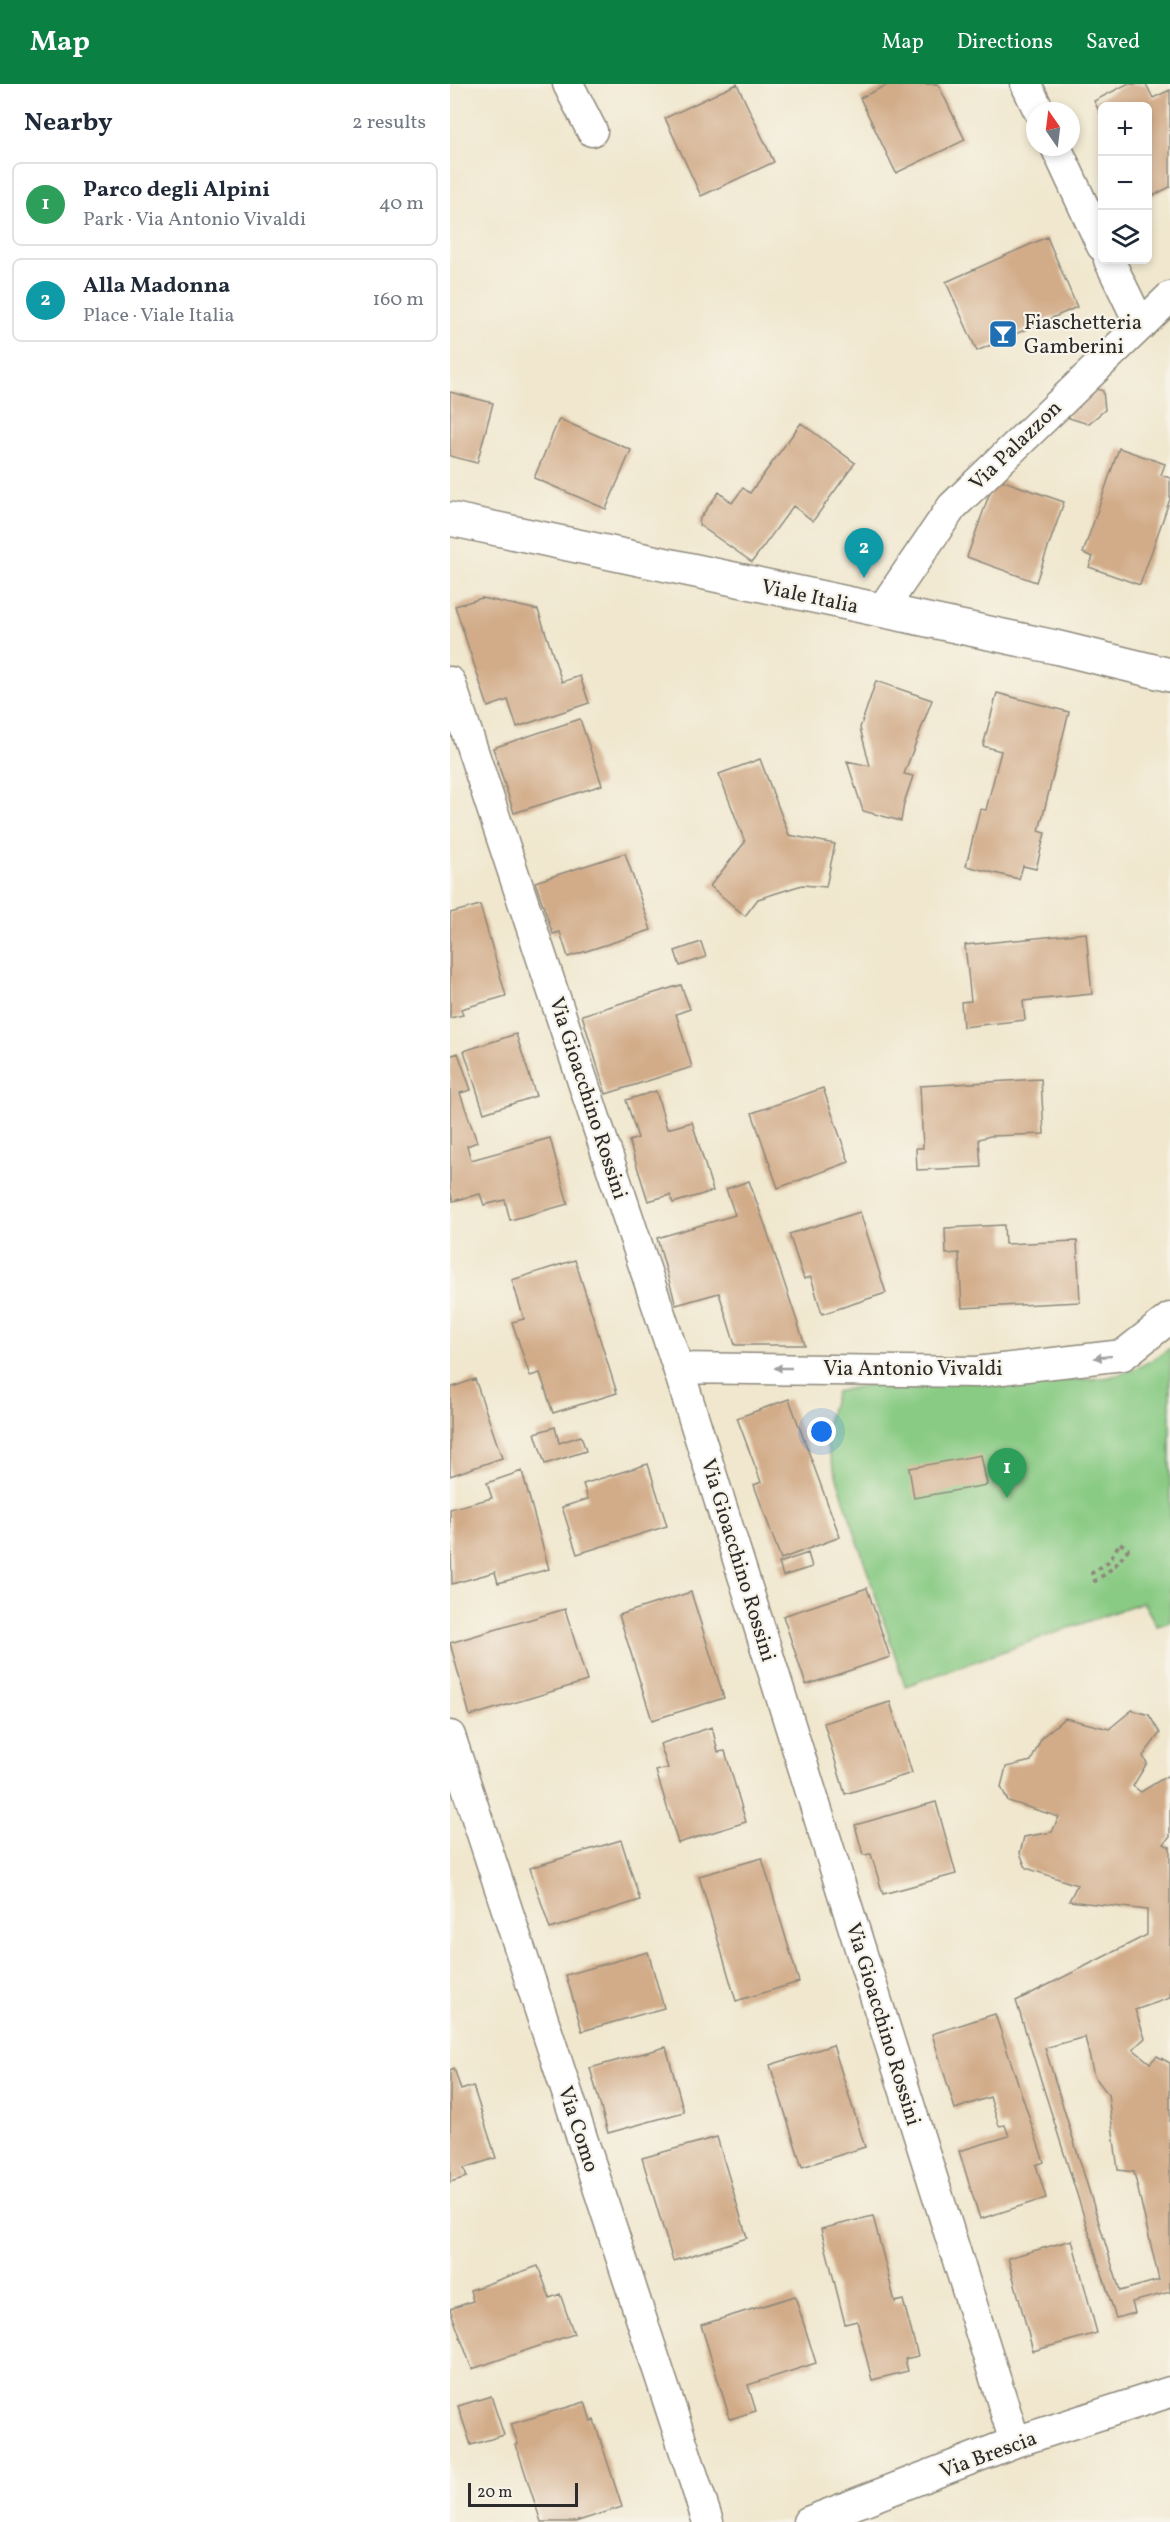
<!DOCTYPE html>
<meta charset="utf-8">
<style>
:root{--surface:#fff;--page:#f2f2f3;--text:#1f2937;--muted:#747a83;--line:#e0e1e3;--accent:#0b8043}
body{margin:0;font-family:Vollkorn,serif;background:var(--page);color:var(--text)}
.controls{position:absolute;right:18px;top:18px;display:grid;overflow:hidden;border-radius:9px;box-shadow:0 3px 9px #0003}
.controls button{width:54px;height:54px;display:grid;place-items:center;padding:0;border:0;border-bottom:2px solid var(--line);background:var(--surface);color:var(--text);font:30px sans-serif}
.compass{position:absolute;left:576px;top:18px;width:54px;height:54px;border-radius:50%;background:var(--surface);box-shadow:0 3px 9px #0003;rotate:346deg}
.scale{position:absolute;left:18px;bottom:15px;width:110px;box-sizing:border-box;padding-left:6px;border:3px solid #2b2b2b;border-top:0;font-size:16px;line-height:21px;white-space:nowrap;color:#2b2b2b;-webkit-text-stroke:4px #f7f3e8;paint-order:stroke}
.you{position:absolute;left:372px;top:1348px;width:21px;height:21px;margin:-15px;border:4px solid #fff;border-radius:50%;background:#1a73e8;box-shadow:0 0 0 9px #1a73e833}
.badge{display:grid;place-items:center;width:39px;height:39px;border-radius:50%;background:var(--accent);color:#fff;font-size:20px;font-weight:700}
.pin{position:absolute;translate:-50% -50px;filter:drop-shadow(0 2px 3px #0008)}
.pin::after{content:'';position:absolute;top:32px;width:21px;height:18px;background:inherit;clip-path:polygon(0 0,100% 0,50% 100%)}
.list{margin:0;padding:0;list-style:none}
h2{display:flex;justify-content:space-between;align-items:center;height:78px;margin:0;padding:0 24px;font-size:26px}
h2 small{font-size:20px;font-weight:400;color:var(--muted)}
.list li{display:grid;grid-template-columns:39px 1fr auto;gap:18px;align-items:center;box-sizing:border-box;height:84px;margin:0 12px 12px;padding:0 12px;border:2px solid var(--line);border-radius:9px}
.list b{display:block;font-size:22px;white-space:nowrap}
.list p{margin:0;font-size:20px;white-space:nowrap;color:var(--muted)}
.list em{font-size:20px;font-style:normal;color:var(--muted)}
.icon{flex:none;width:33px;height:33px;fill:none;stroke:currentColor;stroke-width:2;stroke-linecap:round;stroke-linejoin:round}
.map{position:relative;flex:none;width:720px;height:2438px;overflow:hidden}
header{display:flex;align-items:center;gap:36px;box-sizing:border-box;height:84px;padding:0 30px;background:var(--accent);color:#fff}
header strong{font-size:28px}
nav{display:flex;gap:33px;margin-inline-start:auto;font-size:21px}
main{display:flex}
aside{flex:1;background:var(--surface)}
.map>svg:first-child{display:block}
</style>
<header>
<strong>Map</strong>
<nav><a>Map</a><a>Directions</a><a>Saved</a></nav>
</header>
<main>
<aside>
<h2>Nearby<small>2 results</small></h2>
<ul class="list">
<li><span class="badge" style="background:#2e9e5b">1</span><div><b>Parco degli Alpini</b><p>Park · Via Antonio Vivaldi</p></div><em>40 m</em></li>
<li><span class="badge" style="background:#0f9aa8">2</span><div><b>Alla Madonna</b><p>Place · Viale Italia</p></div><em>160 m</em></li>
</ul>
</aside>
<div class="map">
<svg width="720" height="2438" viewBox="0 0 720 2438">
<rect width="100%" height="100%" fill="#f7f3e8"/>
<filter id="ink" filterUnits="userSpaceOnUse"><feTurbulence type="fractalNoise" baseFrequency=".0167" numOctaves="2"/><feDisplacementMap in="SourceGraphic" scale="12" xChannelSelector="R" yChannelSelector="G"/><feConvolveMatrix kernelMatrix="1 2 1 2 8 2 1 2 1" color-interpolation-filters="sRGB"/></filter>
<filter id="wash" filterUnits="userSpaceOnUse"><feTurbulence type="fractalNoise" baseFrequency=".008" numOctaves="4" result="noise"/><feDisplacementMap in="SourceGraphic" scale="24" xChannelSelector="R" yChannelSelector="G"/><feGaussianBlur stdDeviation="1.35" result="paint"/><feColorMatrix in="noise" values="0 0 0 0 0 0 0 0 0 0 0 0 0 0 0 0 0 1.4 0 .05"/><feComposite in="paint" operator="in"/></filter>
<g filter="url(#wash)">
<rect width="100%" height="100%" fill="#f0e7ce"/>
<path fill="#89cb84" stroke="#5a7b58" stroke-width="1.5" d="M720,1264V1538L707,1542L693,1518L455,1602L373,1351L386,1308C450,1290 521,1296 586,1296C610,1296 635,1297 659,1293C682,1288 701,1278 720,1264Z"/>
<g id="blocks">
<path fill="#d2ac89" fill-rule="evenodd" d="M287,0L324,78L251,112L215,34Z
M439,0H488L515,56L446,89L410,14Z
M677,0H696L703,14L720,6V103L698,114V22H652V33L644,17Z
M597,153L627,223L527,267L496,198Z
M635,301L653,307L655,326L638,340L619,334L618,314Z
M0,308L43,319L27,379L0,372Z
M109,335L181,366L156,425L84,394Z
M351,339L405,379L363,437L343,422L302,478L249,441L250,434L269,408L282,419L293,404L300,409Z
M669,364L715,380L711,391L720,394V415L690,501L639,483L643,473L633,469Z
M545,394L614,418L586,498L517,473Z
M32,514L88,526L112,598L130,592L139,619L67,643L58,616L38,623L5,522Z
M426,597L482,616L454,690L463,692L454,719L451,737L413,727L397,677L420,682L410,644Z
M547,609L619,628L589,747L595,749L586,785L573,782L569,795L516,782L530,725L536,726L551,667L533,662Z
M130,635L152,701L64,729L43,664Z
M310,675L339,751L385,760L376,803L352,801L308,815L295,832L260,802L295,758L269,690Z
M175,769L201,846L118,873L110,848L103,850L85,798Z
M30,821L56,912L11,925L13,931L0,934V829Z
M636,849L642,910L573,917L575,936L513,943L511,918L521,917L515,861Z
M251,858L256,873L230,882L225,867Z
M231,901L240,925L226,930L242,983L156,1010L132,931Z
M66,950L86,1012L34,1029L14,967Z
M8,969L21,1006L10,1009L27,1058L17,1062L21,1076L100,1054L118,1120L60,1136L55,1116L34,1121L30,1110L3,1117L0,1106V972Z
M591,995L594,1050L540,1052L529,1055L531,1083L467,1086L466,1064H473L470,1002Z
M373,1004L399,1078L328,1104L302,1029Z
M206,1007L217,1045L242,1038L263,1107L223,1119L220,1111L198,1117L179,1057L188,1054L176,1016Z
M299,1097L316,1144L355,1261H285L269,1209L226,1221L207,1154L285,1131L276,1105Z
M410,1128L436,1209L372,1230L361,1193L354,1195L339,1150Z
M554,1141L555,1160L627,1157L630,1218L512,1224L509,1169L496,1170L495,1144Z
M125,1176L167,1309L103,1329L90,1289L80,1292L62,1238L74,1235L62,1196Z
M25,1295L52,1374L0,1392V1304Z
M339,1315L390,1453L331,1475L304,1401L311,1398L287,1334Z
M105,1343L109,1359L131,1352L136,1367L95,1380L85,1349Z
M531,1371L537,1401L464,1414L459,1384Z
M198,1380L217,1442L127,1470L112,1423L138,1415L133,1400Z
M72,1387L99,1485L48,1499L45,1488L2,1500L0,1425L42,1414L37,1399Z
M358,1469L362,1483L333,1492L329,1479Z
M417,1504L440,1573L356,1601L333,1532Z
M241,1508L274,1614L202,1636L169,1531Z
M115,1525L137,1597L20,1632L0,1559Z
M440,1618L462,1689L395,1710L374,1639Z
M682,1626L699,1631L710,1649L693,1672L697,1679L683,1702L691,1708L720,1690V1753L714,1760L720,1763V1914L685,1926L695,1954L683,1965L700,1979L707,1972L720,1979V2208L682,2218L685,2229L666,2234L566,1917L697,1851V1826L619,1817L627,1801L576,1784L570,1769L574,1753L602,1748L609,1733L558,1717L551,1703L556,1683L581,1677L592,1653L615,1634L659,1645ZM635,1953L644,1992L658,2010L668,2086L684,2088L709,2196L670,2207L595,1964Z
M262,1643L268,1668L275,1667L296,1738L228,1759L206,1687L218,1684L210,1660Z
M486,1718L506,1790L433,1810L421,1770L413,1771L405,1741Z
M171,1756L190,1816L100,1845L80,1784Z
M312,1774L349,1898L286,1917L249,1792Z
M198,1868L214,1924L132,1947L116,1891Z
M545,1930L594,2078L586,2081L596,2114L530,2135L509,2067L559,2052L555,2041L549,2042L540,2013L505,2025L482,1950Z
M383,1961L415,2063L352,2083L320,1981Z
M216,1963L234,2028L158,2049L140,1984Z
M4,1984L11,2006L23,2002L46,2074L14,2084L17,2093L0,2098V1986Z
M267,2053L297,2154L223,2177L192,2074Z
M423,2132L445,2218L453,2216L468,2272L455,2275L458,2287L422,2296L407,2237L395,2240L371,2145Z
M622,2156L647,2249L583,2267L558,2174Z
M88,2182L100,2214L110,2210L124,2250L22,2285L0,2225L23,2217L20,2206Z
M345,2212L366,2279L298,2301L306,2327L280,2335L251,2241Z
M41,2312L54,2351L21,2361L8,2322Z
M135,2318L141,2337L144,2336L172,2423L125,2438H91L66,2361L68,2360L61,2340Z"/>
</g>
</g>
<g filter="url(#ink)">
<use href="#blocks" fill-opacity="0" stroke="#8e897c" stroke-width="1.5"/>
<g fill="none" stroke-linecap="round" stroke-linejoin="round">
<g stroke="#8e897c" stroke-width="33">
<path id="minor" d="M118,0L142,47
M576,0L589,27
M606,63L652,162
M659,176L690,240
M431,527L502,423L720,213
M0,598L228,1284L565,2358
M228,1284L526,1288L673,1271L720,1234
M0,1652L258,2438
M358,2438L565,2358L720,2308"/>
</g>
<g stroke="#8e897c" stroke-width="36">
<path id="secondary" d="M0,435L605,563L720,591"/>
</g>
<path stroke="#8e897c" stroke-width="4" stroke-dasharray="4.5 4.5" stroke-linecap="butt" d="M670,1459L678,1465C669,1479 659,1488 645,1497L642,1489L657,1479Z"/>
<use href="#minor" stroke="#fff" stroke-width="30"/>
<use href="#secondary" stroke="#fff" stroke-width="33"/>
</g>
<defs><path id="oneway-solid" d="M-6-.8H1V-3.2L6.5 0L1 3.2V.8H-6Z" transform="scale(1.5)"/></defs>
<g fill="#a0a0a0">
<use href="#oneway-solid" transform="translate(653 1273) rotate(173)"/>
<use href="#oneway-solid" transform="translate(333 1284) rotate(-180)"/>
</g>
</g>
<defs>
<g id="bar-square" transform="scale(1.5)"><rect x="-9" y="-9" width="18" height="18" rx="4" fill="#1f6fb2" stroke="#f7f3e8"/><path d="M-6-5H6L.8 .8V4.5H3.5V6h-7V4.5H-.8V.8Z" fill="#fff"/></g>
</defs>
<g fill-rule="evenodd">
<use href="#bar-square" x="553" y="250"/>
</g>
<g text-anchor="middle" stroke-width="4.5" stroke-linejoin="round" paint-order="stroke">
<g font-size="21" fill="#2b2b2b" stroke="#f7f3e8" text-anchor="start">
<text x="574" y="245">Fiaschetteria<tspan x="574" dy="24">Gamberini</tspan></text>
</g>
<g font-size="21" fill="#2b2b2b" stroke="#f7f3e8">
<text transform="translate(565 361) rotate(-44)" y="7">Via Palazzon</text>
<text transform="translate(360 512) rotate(12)" y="7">Viale Italia</text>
<text transform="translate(139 1014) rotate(72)" y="7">Via Gioacchino Rossini</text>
<text x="463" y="1291">Via Antonio Vivaldi</text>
<text transform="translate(289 1476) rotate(73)" y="7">Via Gioacchino Rossini</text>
<text transform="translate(434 1940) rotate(73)" y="7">Via Gioacchino Rossini</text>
<text transform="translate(129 2045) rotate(72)" y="7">Via Como</text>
<text transform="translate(538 2370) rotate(-20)" y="7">Via Brescia</text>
</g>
</g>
</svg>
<div class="controls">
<button>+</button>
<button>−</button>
<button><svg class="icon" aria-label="layers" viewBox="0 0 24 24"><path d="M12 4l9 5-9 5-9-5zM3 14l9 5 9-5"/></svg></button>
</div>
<svg class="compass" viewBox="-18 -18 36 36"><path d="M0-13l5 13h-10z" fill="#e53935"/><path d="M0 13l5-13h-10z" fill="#747a83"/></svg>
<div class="scale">20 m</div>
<div class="you"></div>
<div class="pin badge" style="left:557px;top:1414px;background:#2e9e5b">1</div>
<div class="pin badge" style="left:414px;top:494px;background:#0f9aa8">2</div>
</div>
</main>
